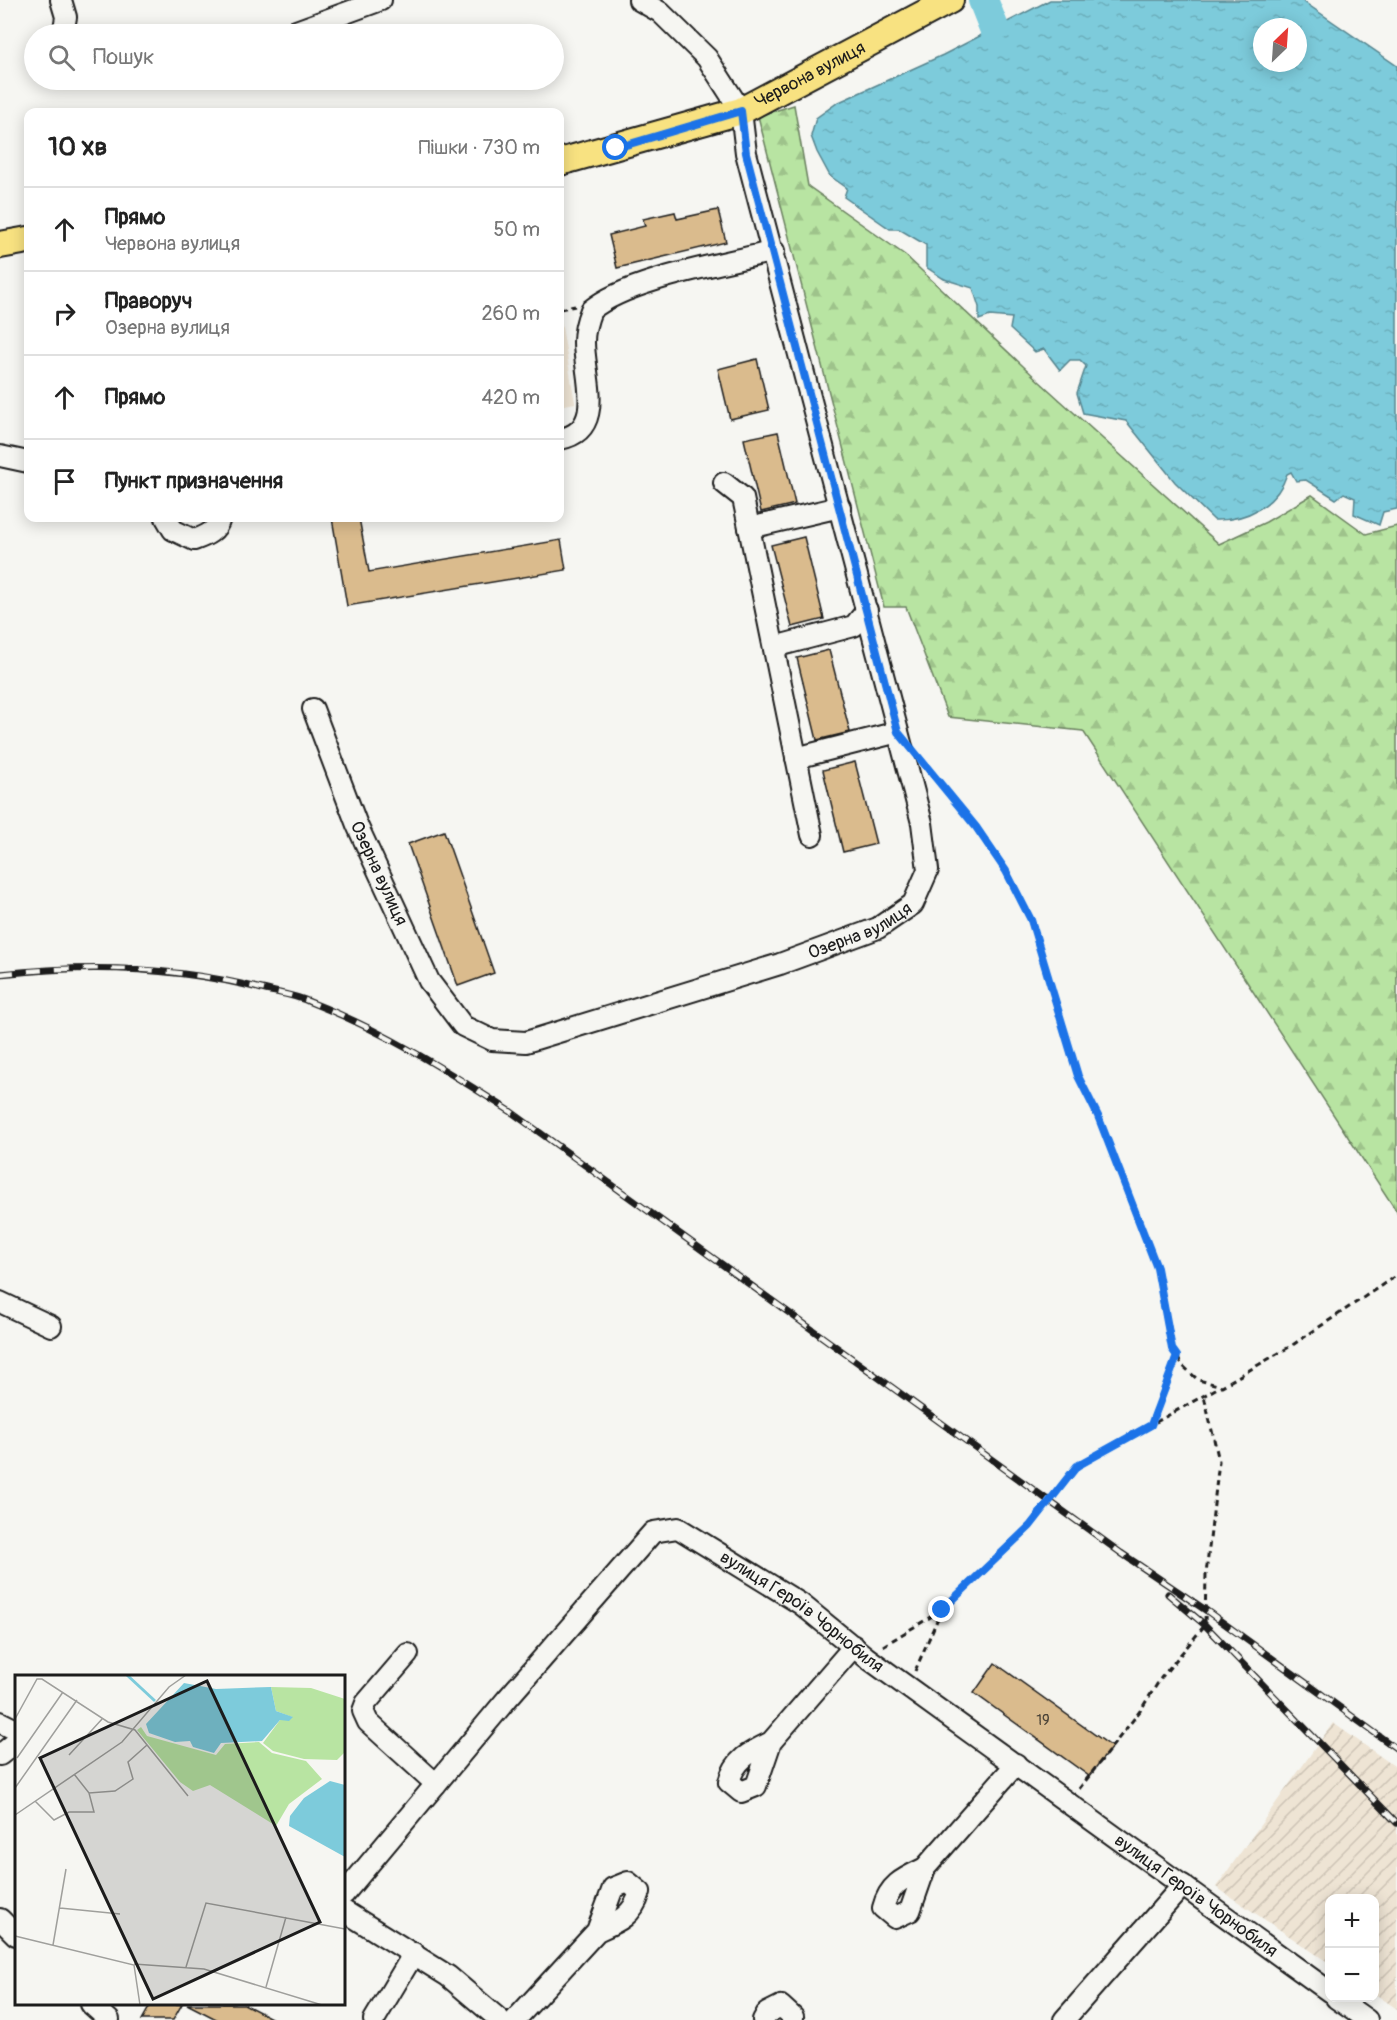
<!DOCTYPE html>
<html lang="uk">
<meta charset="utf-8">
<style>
:root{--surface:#fff;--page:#f6f6f6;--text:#222;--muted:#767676;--line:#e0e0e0}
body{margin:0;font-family:Pangolin,sans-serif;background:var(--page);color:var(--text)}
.controls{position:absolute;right:18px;bottom:18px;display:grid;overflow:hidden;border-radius:12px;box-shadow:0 3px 15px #0003}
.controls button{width:54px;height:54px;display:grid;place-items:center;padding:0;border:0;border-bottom:2px solid var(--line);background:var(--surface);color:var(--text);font:30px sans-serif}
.compass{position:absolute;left:1253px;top:18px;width:54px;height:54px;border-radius:50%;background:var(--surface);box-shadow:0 3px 15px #0003;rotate:25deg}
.stop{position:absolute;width:18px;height:18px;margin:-14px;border:4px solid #1a73e8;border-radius:50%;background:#fff}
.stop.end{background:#1a73e8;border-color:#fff;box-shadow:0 2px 6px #0008}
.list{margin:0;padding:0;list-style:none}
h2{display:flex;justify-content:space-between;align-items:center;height:78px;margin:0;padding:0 24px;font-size:26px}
h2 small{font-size:20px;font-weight:400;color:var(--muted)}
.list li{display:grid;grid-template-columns:39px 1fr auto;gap:18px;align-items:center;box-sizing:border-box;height:84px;padding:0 24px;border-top:2px solid var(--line)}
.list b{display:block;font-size:22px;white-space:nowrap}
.list p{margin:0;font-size:20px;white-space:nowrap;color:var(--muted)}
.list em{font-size:20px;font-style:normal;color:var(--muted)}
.icon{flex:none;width:33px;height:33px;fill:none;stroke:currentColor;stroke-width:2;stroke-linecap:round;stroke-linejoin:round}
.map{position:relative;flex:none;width:1397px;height:2020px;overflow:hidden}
.search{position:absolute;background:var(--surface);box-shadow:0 3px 15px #0003;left:24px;top:24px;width:540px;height:66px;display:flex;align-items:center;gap:15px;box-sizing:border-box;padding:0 21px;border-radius:33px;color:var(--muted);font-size:22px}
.panel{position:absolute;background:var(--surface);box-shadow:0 3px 15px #0003;left:24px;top:108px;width:540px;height:414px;border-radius:12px}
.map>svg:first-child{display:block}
</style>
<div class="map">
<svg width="1397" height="2020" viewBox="0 0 1397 2020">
<defs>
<pattern id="industrial-furrows" width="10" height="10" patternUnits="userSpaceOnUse" patternTransform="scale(1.5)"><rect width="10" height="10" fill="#eee4d4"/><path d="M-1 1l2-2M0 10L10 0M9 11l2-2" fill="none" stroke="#ccc3b5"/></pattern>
<pattern id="forest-firs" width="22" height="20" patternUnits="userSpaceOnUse" patternTransform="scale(1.5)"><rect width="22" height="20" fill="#b8e4a2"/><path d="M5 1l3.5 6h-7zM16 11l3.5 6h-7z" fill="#9ec38b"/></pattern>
<pattern id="water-ripples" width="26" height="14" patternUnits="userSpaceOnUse" patternTransform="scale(1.5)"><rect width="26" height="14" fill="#7dcbdb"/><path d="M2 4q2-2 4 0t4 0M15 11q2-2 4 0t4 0" fill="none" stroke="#6baebb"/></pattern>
</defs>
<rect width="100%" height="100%" fill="#f6f6f2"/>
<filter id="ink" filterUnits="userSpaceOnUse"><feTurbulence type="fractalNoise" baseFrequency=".0167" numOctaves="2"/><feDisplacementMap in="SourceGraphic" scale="12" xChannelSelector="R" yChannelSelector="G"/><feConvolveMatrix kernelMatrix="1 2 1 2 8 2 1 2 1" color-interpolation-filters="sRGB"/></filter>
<g filter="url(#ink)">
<path fill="#eee4d4" d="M560,315L575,403L560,406Z"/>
<path fill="url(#industrial-furrows)" d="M1333,1723L1397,1768V2009L1375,1994L1374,1898H1330L1329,1963L1216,1887Z"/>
<path fill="url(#forest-firs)" stroke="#6a805f" stroke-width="1.5" d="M794,105L808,186L905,255L1040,382L1219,544L1266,522L1312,495L1366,534L1397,526V1212L1083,731L948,717L906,607H884L758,116Z"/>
<path fill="url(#water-ripples)" stroke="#56858f" stroke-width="1.5" fill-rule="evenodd" d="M1050,0H1301L1397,66V509L1383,512L1379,525L1354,514L1355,498L1344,493L1336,499L1306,480L1296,481L1291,472L1287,474C1277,505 1246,521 1214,520L1175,482L1126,421L1083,413L1077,393L1086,366L1080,360H1070L1060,370L1044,349L1035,352L1010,329L1012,318L990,316L979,320V307L973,288L944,279L926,267V245L899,229H890L844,197L847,188L830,176L817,152L811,136L816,118L837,103L943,55ZM1262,27H1298V63H1262Z"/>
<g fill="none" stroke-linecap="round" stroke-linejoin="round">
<path stroke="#7dcbdb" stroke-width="30" d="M983,0L994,28"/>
</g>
<path fill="#dabb8d" stroke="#1c1c1c" stroke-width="1.5" d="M718,210L726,242L617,268L609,235L645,226L643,219L675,212L677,219Z
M757,359L769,410L730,419L718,369Z
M778,432L795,504L761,512L744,439Z
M332,518H359L369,572L561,540L566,570L347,606Z
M804,537L824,619L792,627L771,545Z
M829,650L850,732L817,740L797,658Z
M855,762L876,844L843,852L823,770Z
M444,831L494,973L458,986L408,844Z
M995,1663L1112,1747L1089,1776L974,1693Z
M151,2004H182L173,2020H142Z
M187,2004H244L275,2020H218Z"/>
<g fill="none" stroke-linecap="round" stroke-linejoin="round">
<g stroke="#1c1c1c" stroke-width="24">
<g id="minor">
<path d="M61,0L66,17L63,34"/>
<path d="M288,34L381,0"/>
<path d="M560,439C607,430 584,376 584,342C584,331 587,320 591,310C628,279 724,264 774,251"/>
<path d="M0,456L28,462"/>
<path d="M724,483L743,498L812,835"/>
<path d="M166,518L173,530L194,540C206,536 217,531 220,518"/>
<path d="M749,528L840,507"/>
<path d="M774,647L854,626L867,610"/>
<path id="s1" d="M313,709L357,825L429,981L463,1026L492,1040L526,1042L780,964L878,928L913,904L928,870L922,823L746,153L741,111L707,58L660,12L639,0"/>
<path d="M796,758L898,732"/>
<path d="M0,1302L51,1326"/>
<path d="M408,1654L366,1703L363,1711L368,1722L436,1784"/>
<path d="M0,1722L16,1730"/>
<path d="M771,1742L756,1786L741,1792L729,1782C735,1759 750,1752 771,1742L854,1646"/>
<path d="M0,1755L16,1742"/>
<path d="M925,1868L910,1911L895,1918L883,1908C889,1884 904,1878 925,1868L1016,1764"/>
<path id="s2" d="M344,1894L507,1699L653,1532L678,1528L801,1604L866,1657L1330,1992"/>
<path d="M344,1911L448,1976L500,2020"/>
<path d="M0,1919L16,1935"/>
<path d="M1336,1998L1367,2020"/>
<path d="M91,2004L109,2020"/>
<path d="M374,2020L414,1953"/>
<path d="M515,2020L597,1931C618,1922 633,1916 640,1892L628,1882L613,1888L597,1931"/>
<path d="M763,2020L767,2013L781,2006L793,2017L792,2020"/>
<path d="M1064,2020L1183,1885"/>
</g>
</g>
<g stroke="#1c1c1c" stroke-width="30">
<g id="major">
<path id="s3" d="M560,162L741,111L950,0"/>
<path d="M0,245L28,240"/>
</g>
</g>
<path stroke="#1c1c1c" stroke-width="3" stroke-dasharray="6 4.5" stroke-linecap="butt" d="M560,309L575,306
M926,766L976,827L1006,871L1031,920L1078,1076L1098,1116L1157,1268L1172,1349L1182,1365L1198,1380L1222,1386L1291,1346L1397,1275
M1151,1423L1177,1357
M883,1646L942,1610L1030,1526L1077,1466L1221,1386
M915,1671L941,1611
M1079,1789L1140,1711L1161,1678L1205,1625L1206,1574L1219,1461L1204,1396"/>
<use href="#minor" stroke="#f6f6f2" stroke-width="20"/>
<use href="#major" stroke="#f8e281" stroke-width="26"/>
<g stroke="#1c1c1c" stroke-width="7">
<path id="rail" d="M0,974C88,964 175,966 262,989C278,993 295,995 310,1002C382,1030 444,1069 510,1111L1121,1553L1207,1611L1397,1749
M1168,1594L1205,1625L1397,1823"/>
</g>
<use href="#rail" stroke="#f6f6f2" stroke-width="4.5" stroke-dasharray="14" stroke-linecap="butt"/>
</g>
</g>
<g fill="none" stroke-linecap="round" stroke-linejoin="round" filter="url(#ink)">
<path stroke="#1a73e8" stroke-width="8" d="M616,148L741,111L746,153L898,732L976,827L1006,871L1031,920L1078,1076L1098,1116L1157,1268L1172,1349L1177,1356L1151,1425L1077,1466L1030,1526L942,1610"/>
</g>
<g text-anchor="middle" stroke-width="4.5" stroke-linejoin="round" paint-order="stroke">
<g font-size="15" fill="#4c4438">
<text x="1043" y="1725">19</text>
</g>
<g font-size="18" fill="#1c1c1c" stroke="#f6f6f2">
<text dy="6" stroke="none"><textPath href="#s3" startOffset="266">Червона вулиця</textPath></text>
<text dy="6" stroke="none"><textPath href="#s1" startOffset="177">Озерна вулиця</textPath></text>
<text dy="6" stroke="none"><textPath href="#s1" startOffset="771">Озерна вулиця</textPath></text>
<text dy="6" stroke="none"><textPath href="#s2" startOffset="651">вулиця Героїв Чорнобиля</textPath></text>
<text dy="6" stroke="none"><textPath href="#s2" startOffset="1137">вулиця Героїв Чорнобиля</textPath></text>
</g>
</g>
<g transform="translate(15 1675)">
<rect width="330" height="330" fill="#f6f6f2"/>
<path d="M126,52L132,61L201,80L210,69L244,67L257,78L291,86L307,104L274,129L261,151L195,110L178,116L165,107L122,55Z" fill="#b8e4a2"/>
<path d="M256,12L296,13L330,24V77L322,85L289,84L258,76L248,68L265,45L277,42L261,36Z" fill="#b8e4a2"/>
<path d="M169,8L201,14L256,12L261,36L278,42L274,46L265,45L247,66L206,68L199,78L178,72L175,66L160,67L134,58L131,49ZM315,106L330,110V182L274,151L275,141L289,123Z" fill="#7dcbdb"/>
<path fill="none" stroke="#7dcbdb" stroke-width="3" d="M112,0L140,26"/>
<path fill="none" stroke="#9f9f9c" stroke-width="1.5" d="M0,44L22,4H27L93,47L120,55L173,121M54,80L88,43M2,83L48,17M59,99L74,118L100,116L118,104L113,87L132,70M0,113L62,25M20,126L39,145L54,137H79L74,118M0,140L107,67L154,12L171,0M45,233L105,239M0,261L119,290L125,330M38,270L51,194M119,289L189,294L307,330M171,292L191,228L330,254M251,312L271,242"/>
<path fill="#1c1c1c" fill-opacity="0.15" stroke="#1c1c1c" stroke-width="3" d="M192,6L305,247L138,324L25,83Z"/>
<rect width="330" height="330" fill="none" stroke="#1c1c1c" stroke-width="3"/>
</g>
</svg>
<div class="controls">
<button>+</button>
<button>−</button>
</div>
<svg class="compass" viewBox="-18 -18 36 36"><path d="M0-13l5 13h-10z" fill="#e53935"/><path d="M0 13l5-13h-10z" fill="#767676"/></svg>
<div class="stop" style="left:616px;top:148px"></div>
<div class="stop end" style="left:942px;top:1610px"></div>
<div class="search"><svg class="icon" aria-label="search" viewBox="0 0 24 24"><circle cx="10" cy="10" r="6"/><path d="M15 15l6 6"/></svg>Пошук</div>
<section class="panel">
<h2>10 хв<small>Пішки · 730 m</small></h2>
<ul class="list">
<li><svg class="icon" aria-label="ahead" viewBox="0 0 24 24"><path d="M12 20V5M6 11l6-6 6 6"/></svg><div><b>Прямо</b><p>Червона вулиця</p></div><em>50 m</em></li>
<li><svg class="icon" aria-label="right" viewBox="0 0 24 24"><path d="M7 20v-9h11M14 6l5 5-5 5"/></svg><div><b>Праворуч</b><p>Озерна вулиця</p></div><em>260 m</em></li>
<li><svg class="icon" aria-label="ahead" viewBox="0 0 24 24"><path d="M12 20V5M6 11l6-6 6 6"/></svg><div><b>Прямо</b></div><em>420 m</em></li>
<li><svg class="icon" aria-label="arrive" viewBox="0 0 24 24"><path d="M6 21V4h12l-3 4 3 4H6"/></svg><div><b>Пункт призначення</b></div></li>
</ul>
</section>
</div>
